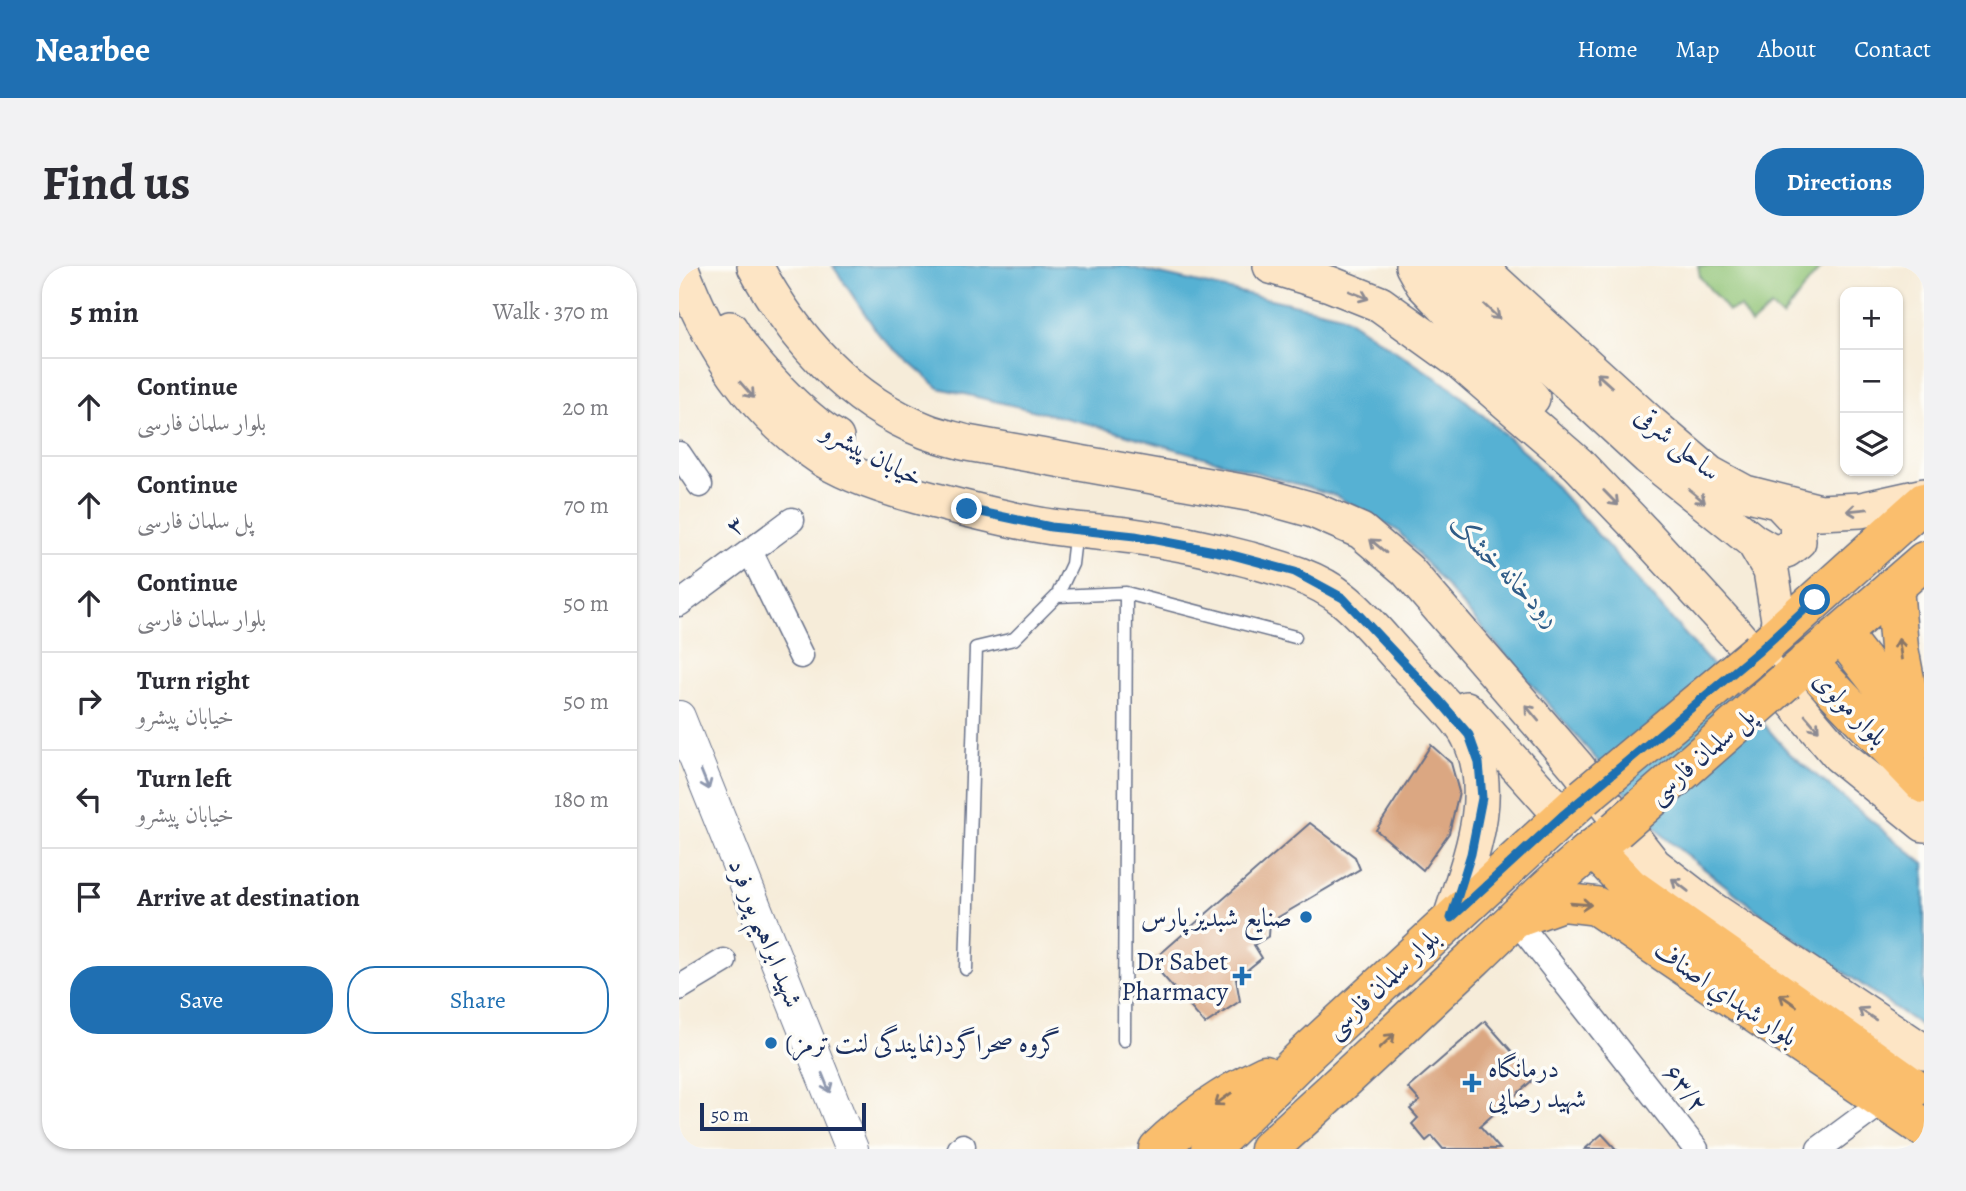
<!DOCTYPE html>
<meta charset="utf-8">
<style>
:root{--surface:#fff;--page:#f2f2f3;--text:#2b2b33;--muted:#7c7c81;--line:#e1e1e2;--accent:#1f6fb2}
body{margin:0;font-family:Alegreya,Amiri,serif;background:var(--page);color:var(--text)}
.controls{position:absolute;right:21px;top:21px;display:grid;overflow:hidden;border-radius:14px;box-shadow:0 2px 5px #0004}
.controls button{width:63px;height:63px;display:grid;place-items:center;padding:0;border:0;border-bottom:2px solid var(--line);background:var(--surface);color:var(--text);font:35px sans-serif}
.scale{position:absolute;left:21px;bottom:18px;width:166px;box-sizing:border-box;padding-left:7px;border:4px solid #1b2f5e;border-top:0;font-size:19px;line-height:24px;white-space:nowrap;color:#1b2f5e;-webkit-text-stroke:5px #fdfcf7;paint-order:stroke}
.stop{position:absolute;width:21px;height:21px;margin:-16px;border:5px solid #1f6fb2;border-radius:50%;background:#fff}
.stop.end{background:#1f6fb2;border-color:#fff;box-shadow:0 2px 7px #0008}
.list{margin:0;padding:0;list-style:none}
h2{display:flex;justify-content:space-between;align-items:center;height:91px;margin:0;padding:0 28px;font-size:30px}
h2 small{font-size:23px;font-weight:400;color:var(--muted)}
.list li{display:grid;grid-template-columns:46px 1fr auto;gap:21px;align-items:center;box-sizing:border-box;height:98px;padding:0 28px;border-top:2px solid var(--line)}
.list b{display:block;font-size:26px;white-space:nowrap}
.list p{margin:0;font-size:23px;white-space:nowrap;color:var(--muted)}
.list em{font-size:23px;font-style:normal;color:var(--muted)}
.actions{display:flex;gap:14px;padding:21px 28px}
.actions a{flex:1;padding:16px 0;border:2px solid var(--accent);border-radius:28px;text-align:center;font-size:24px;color:var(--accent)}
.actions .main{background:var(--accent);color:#fff}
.icon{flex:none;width:38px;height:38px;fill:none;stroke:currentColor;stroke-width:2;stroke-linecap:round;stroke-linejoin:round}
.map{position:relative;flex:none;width:1245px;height:883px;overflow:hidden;border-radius:28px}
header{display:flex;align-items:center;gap:42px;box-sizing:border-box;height:98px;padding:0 35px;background:var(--accent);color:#fff}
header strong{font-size:33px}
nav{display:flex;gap:38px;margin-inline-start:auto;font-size:24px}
.intro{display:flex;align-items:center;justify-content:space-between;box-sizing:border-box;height:168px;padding:0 42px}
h1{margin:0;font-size:49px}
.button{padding:18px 32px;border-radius:28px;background:var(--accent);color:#fff;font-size:24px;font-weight:700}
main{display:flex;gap:42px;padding:0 42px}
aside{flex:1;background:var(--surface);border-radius:28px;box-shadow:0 2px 5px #0004}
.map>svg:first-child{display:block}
</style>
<header>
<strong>Nearbee</strong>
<nav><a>Home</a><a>Map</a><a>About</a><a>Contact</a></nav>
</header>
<div class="intro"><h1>Find us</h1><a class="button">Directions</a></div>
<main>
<aside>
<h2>5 min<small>Walk · 370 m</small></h2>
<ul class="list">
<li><svg class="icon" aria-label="ahead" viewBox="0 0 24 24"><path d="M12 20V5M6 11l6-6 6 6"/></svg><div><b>Continue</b><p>بلوار سلمان فارسی</p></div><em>20 m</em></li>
<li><svg class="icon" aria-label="ahead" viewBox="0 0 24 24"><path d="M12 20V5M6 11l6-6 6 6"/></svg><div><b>Continue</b><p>پل سلمان فارسی</p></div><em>70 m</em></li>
<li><svg class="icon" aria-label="ahead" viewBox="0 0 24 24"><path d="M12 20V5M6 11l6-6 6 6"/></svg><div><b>Continue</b><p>بلوار سلمان فارسی</p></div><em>50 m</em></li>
<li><svg class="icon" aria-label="right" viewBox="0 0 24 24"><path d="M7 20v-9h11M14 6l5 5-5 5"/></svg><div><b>Turn right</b><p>خیابان پیشرو</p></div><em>50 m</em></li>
<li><svg class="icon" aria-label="left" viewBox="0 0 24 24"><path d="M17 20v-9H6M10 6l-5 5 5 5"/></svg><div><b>Turn left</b><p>خیابان پیشرو</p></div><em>180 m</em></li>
<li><svg class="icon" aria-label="arrive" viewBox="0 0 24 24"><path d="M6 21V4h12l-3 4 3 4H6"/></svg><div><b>Arrive at destination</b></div></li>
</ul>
<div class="actions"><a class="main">Save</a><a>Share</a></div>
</aside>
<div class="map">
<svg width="1245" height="883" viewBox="0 0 1245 883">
<rect width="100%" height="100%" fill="#fdfcf7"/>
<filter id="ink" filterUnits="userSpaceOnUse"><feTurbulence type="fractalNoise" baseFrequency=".0143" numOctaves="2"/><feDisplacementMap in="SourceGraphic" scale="14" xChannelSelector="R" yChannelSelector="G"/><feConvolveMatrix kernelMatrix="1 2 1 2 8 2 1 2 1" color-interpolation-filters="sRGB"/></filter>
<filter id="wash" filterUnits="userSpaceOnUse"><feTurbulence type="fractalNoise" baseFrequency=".00686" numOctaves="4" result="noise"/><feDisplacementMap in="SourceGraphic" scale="28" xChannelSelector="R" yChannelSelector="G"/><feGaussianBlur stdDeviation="1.57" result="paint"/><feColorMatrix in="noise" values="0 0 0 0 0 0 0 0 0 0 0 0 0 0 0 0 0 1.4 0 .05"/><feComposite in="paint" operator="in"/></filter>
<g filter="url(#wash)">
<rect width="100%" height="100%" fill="#f6ecd9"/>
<path fill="#8fc375" stroke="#55796a" stroke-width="2" d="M1019,0H1144C1128,16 1118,33 1103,51L1092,41L1072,59L1061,41L1049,45L1021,11Z"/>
<path fill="#56b1d3" stroke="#387098" stroke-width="2" d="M154,0H446L662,49L774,123L849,189L1110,487L1245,598V762L1090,654L985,571L719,265L655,229L407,157L260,122L201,70Z"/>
<g id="blocks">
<path fill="#dba782" d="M752,479L772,497L780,526L770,567L744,604L697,564Z
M631,557L676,591L681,603L591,656L590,670L575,679L583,692L557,713L561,735L526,758L472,696Z
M806,755L856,812L801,860L821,883H764L753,870L747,875L733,858L739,852L731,843L741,835L729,822Z
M923,868L937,883H906Z"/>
</g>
</g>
<g filter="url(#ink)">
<use href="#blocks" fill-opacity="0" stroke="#687189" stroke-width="2"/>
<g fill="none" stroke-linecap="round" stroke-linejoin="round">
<g stroke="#687189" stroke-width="15">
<path id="service" d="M378,330L393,298L397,264
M287,703L297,382L335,373L378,330L447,327L616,371
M445,774L447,327"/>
</g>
<g stroke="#687189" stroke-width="27">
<path id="minor" d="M0,188L21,219
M71,285L122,390
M0,338L113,254
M836,653L1017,883
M0,722L45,695
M281,883L284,880
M1140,883L1206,834"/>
</g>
<g stroke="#687189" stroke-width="34">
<path id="tertiary" d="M0,451L173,883"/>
</g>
<g stroke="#687189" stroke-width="38">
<path id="secondary" d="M1,0C31,80 72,145 144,193C175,212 218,225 253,234C292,244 332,255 373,261C400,265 427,266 454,270C492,275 531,283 568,293C601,302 637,311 664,333C688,352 708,379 729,401C745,418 780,450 790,471C819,528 790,595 772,652
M76,0C114,71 170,135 247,165C260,170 274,173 288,177L580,229L634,244L682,265L728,304L898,501L975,599L1032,643L1245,786
M592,0L651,18L701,38L780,95L899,198L963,265L1055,366L1160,489L1245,558
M734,0L744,18L853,132
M762,0L969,191L1075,276L1092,305L1100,354L1097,371
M799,0L971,157L1031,208L1066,227L1141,246L1182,244L1245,230
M51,63C69,96 125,154 157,172
M1075,276L1094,287L1107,284L1119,275L1118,255L1101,237
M787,443L883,550"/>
</g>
<g stroke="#687189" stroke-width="41">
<path id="primary" d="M1215,320L1220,382L1228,424L1245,473
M1162,368L1231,456
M1080,385L1245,236
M1128,396L1245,518
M1107,415L1245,295
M914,582L951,621L1235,822
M836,653L883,636L917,640L1245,862
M479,883C510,853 548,827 586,809
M531,883L626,789L905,531
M590,883C659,821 726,757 794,693C840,649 886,603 937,564"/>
</g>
<use href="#service" stroke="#fff" stroke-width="12"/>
<use href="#minor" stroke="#fff" stroke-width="24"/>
<use href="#tertiary" stroke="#fff" stroke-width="32"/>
<use href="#secondary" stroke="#fde5c5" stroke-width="35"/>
<use href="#primary" stroke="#fabe6d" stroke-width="38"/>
<g stroke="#687189" stroke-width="41" stroke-linecap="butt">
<path id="primary-bridge" d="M905,531L1080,385
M937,564L1107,415"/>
</g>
<use href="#primary-bridge" stroke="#fabe6d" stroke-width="38"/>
</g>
<defs><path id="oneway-shaft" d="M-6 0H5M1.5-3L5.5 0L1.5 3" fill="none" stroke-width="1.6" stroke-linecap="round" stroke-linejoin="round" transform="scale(1.75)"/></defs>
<g stroke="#8c8a92">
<use href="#oneway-shaft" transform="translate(680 29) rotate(22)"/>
<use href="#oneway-shaft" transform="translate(813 46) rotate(43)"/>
<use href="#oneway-shaft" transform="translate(925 114) rotate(-138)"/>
<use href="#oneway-shaft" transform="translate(68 124) rotate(49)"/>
<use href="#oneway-shaft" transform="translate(1018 230) rotate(39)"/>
<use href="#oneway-shaft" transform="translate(932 232) rotate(46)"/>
<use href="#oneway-shaft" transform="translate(1178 244) rotate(174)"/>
<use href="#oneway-shaft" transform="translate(699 280) rotate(-140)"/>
<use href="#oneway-shaft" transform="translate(853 447) rotate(-130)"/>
<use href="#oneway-shaft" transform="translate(1133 457) rotate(49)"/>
<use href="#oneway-shaft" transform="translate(1001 619) rotate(-142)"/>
<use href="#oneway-shaft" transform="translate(1188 748) rotate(-146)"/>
</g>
<g stroke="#8a7666">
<use href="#oneway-shaft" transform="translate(1221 383) rotate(-98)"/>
<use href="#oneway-shaft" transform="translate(902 638) rotate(5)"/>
<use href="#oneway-shaft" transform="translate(1109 734) rotate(-145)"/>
<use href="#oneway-shaft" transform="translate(708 775) rotate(-44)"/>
<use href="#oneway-shaft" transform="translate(544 833) rotate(144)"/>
</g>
<g stroke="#8d97ae">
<use href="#oneway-shaft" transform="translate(26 514) rotate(68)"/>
<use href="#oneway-shaft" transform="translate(147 817) rotate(68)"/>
</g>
</g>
<g fill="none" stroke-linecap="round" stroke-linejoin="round" filter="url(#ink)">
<path stroke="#1f6fb2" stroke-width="9" d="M288,243L372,261L456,270L546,287L616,306L664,332L759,433L790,469L800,497L803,532L792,588L772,652L883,550L1080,385L1136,334"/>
</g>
<g fill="#1f6fb2" stroke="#fdfcf7" stroke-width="2.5">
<circle cx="627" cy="651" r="7"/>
<path d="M559.5 699.5h7v7h7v7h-7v7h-7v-7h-7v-7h7z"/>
<circle cx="92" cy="777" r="7"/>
<path d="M789.5 806.5h7v7h7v7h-7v7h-7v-7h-7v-7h7z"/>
</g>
<g text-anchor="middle" stroke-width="7" stroke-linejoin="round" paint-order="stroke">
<g font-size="26" fill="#1b2f5e" stroke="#fdfcf7">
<text transform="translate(999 177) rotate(39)" y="9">ساحلی شرقی</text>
<text transform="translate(194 188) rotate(28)" y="9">خیابان پیشرو</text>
<text transform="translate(56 259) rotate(-37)" y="9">۳</text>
<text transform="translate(1172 442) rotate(46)" y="9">بلوار مولوی</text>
<text transform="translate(1022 489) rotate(-41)" y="9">پل سلمان فارسی</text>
<text transform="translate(87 667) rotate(68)" y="9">شهید ابراهیم پور فرد</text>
<text transform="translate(703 717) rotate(-43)" y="9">بلوار سلمان فارسی</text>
<text transform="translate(1047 727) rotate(34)" y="9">بلوار شهداي اصناف</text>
<text transform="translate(1007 822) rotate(52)" y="9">۶۳/۲</text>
</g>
<g font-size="26" fill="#1b2f5e" stroke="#fdfcf7" text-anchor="end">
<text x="613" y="660">صنایع شبدیز پارس</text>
<text x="549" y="704">Dr Sabet<tspan x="549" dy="30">Pharmacy</tspan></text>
<text x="106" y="786" text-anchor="start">گروه صحراگرد(نمایندگی لنت ترمز)</text>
<text x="809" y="811" text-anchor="start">درمانگاه<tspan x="809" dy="30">شهید رضایی</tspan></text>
</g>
<g font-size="28" font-style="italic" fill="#305c87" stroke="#fdfcf7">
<text transform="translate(827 304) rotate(45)" y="10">رودخانه خشک</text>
</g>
</g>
</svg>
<div class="controls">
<button>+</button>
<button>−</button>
<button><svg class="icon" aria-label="layers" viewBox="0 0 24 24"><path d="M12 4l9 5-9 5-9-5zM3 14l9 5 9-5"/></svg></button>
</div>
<div class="scale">50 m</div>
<div class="stop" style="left:1136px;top:334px"></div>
<div class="stop end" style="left:288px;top:243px"></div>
</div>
</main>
